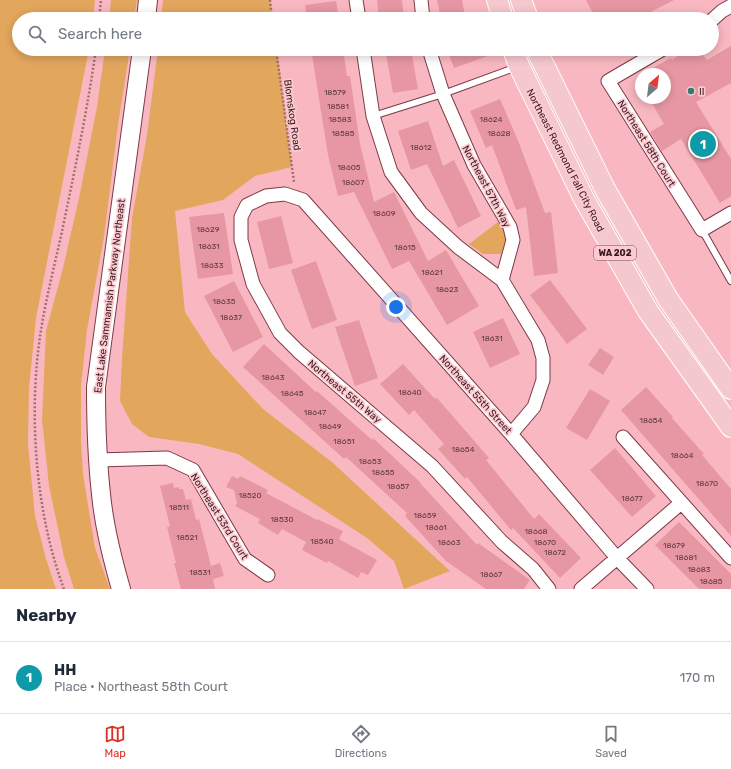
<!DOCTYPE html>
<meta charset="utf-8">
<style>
:root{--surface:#fff;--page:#f2f2f3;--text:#1f2937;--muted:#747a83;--line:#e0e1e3;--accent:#d93025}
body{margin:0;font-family:Rubik,sans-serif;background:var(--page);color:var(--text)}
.compass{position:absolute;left:635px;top:68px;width:36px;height:36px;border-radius:50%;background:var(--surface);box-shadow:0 2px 10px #0003;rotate:28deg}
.you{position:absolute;left:396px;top:307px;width:14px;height:14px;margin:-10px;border:3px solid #fff;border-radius:50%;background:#1a73e8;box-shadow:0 0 0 6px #1a73e833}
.badge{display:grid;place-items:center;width:26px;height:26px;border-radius:50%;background:var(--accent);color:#fff;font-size:13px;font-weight:700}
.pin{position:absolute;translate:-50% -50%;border:2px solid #fff;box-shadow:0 1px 4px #0006}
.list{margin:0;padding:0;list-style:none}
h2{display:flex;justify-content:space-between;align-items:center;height:52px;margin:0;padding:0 16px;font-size:17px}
h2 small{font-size:13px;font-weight:400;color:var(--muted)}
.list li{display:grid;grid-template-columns:26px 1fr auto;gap:12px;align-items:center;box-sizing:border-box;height:72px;padding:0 16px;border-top:1px solid var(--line)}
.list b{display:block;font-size:15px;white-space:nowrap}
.list p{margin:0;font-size:13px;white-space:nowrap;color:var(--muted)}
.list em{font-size:13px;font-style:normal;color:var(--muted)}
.icon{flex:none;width:22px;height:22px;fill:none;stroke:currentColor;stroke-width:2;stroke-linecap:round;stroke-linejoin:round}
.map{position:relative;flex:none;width:731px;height:589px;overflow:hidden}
.search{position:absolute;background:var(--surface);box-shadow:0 2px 10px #0003;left:12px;right:12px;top:12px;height:44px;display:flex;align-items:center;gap:10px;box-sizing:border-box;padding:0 14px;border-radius:22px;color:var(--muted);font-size:15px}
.sheet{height:124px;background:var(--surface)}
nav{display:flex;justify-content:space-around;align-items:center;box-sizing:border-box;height:56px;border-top:1px solid var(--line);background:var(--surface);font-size:11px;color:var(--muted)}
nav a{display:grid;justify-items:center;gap:2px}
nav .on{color:var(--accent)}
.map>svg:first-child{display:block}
</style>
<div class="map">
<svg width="731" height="589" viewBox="0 0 731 589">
<rect width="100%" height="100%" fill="#f9b8c1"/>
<path fill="#e3a65d" d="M0,0H95L93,19H19V49H89L36,318L29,388L28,444L35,516L46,559L56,589H0Z
M111,0H137L134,19H109Z
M163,0H270L273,19H161Z
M105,49H130L118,125L104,237L87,330L81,386V443L83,474L95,548L110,589H74L64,557L49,486L42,419L46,331L63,268L79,198L97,107Z
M158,49H277L292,167L255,176L223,200L175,211L185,312L212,354L263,409L333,463L450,571L404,589L394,561L367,538L238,454L199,444L149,437L132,424L120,401L122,359L132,218L147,135Z
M498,222L507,237L501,254H483L469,244Z"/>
<path fill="#e697a3" d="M377,0H402L404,19H379Z
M437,0H462L465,16L441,19Z
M586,0H674L637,19H596Z
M336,1L339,19H307L305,5Z
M731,46V83L696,102L731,159V196L720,203L681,139L662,151L650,132L664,124L649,98H665V74H642L671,58L672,60L687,49H698L707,60Z
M311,49H343L347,76H350L360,144L374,202L394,192L428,261L446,250L479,306L447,325L409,261L392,269L354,192L338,196L328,155Z
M385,49H411L418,89L393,93Z
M447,49H502V51L454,68Z
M500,99L519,143L545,213L551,212L558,273L534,276L526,207L516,210L492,145L486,148L470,111Z
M428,121L443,166L454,160L481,216L458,228L427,164L411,170L398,131Z
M224,213L233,274L198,279L189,217Z
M281,216L293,263L269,269L257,222Z
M316,261L337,320L312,329L291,270Z
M550,280L587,329L567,344L530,295Z
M234,281L263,337L233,352L204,296Z
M503,318L520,354L490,368L473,332Z
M359,320L378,378L355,386L335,327Z
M264,344L316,392L317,391L372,440L373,438L420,482V483L477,545L478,543L530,580L524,589H486L446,561L405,516L407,513L346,457L344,459L243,367Z
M600,348L614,357L603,375L588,365Z
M403,364L435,399L437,398L489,458L486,460L534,519L539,514L581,558L560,578L513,528L511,530L467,477L465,479L438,449L444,444L414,410L409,415L380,384Z
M646,387L673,417L672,418L704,454L702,455L731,489V536L621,410Z
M590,389L610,401L587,440L566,428Z
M615,448L656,496L632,517L590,470Z
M232,476L238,479L240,476L268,490L266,493L317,520V519L343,531L339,539L377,560L368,575L361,572L358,578L328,561L327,563L302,550L306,542L282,529L278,535L258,523L260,519L235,506L237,503L234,490L226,487Z
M173,483L174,488L179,487V489H183L186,500L191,499L196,520L199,519L211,566L220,563L224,576L213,579L215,589H181L174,563H176L167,527L170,526L160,486Z
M679,522L731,574V589H699L655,545Z"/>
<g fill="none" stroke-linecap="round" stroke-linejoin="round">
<g stroke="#7d3946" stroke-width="8">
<path id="service" d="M373,116L443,94L517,67
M702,230L731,281"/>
</g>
<g stroke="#7d3946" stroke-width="15">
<path id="minor" d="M356,0L359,19
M421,0L423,19
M712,20L722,11L731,6
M363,49L373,116L391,172L421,213L458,247L502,280L538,340L543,358V380L534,407L511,434
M429,49L443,94L474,165L510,227L513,240L502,280
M663,49L608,81L702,230L731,213
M623,437L731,558
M98,460L167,458L193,470L245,559L268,575
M549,589L533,569L502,542L432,466L299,352L280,333L253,284L241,240V217L247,205L266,196L285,194L303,200L511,434L617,558L647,589
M581,589L681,503"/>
</g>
<g stroke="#7d3946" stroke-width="20">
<path id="secondary" d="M146,19L148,0
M121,589C112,558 104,526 101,494C97,458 96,423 96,387L142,49"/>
</g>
<g stroke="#fff" stroke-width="22">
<path id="primary" d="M497,0L503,19
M521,0L528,19
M513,49L519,66L584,199L648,311L731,427
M537,49L540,57L605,189L668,299L731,389"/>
</g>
<path stroke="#9f6e76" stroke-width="2.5" stroke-dasharray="2 2" stroke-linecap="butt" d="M270,0L272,19
M99,19L101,0
M276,49L294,182
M64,589C35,512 28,411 41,330C46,299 54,267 61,236C74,174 87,112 96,49"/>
<use href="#service" stroke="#fff" stroke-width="6"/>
<use href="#minor" stroke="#fff" stroke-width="13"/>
<use href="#secondary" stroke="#fff" stroke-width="18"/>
<use href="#primary" stroke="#f5c8ce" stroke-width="20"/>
</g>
<circle fill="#307974" stroke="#fccad0" stroke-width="1.5" cx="691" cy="91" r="4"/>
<g text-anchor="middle" stroke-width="3.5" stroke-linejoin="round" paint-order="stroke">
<g font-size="8" fill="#62383f">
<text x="335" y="95">18579</text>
<text x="338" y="109">18581</text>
<text x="340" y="122">18583</text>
<text x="491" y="122">18624</text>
<text x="343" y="136">18585</text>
<text x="499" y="136">18628</text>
<text x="421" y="150">18612</text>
<text x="349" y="170">18605</text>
<text x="353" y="185">18607</text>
<text x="384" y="216">18609</text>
<text x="208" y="232">18629</text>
<text x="209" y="249">18631</text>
<text x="405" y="250">18615</text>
<text x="212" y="268">18633</text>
<text x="432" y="275">18621</text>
<text x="447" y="292">18623</text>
<text x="224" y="304">18635</text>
<text x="231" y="320">18637</text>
<text x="492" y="341">18631</text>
<text x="273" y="380">18643</text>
<text x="410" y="395">18640</text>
<text x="292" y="396">18645</text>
<text x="315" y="415">18647</text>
<text x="651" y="423">18654</text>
<text x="330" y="429">18649</text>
<text x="344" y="444">18651</text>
<text x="463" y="452">18654</text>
<text x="682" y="458">18664</text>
<text x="370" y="464">18653</text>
<text x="383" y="475">18655</text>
<text x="707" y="486">18670</text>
<text x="398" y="489">18657</text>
<text x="250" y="498">18520</text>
<text x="632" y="501">18677</text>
<text x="179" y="510">18511</text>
<text x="425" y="518">18659</text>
<text x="282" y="522">18530</text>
<text x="436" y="530">18661</text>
<text x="536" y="534">18668</text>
<text x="187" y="540">18521</text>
<text x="322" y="544">18540</text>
<text x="449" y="545">18663</text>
<text x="545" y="545">18670</text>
<text x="674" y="548">18679</text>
<text x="555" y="555">18672</text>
<text x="686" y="560">18681</text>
<text x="699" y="572">18683</text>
<text x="200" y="575">18531</text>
<text x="491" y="577">18667</text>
<text x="711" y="584">18685</text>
</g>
<rect fill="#fccad0" stroke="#714d53" stroke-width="1" x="594" y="246" width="42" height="14" rx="3"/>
<g font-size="9" font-weight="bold" fill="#36181e">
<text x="615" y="256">WA 202</text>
</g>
<g font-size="10" fill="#36181e" stroke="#fccad0" text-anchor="start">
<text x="699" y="95">II</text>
</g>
<g font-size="10" fill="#36181e" stroke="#fccad0">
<text transform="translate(293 115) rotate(82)" y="4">Blomskog Road</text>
<text transform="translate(647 143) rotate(58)" y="4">Northeast 58th Court</text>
<text transform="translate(566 160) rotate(63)" y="4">Northeast Redmond Fall City Road</text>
<text transform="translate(487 186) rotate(62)" y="4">Northeast 57th Way</text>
<text transform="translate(109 296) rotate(-83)" y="4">East Lake Sammamish Parkway Northeast</text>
<text transform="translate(345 391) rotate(40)" y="4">Northeast 55th Way</text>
<text transform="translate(476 394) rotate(48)" y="4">Northeast 55th Street</text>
<text transform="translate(220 516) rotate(58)" y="4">Northeast 53rd Court</text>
</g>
</g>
</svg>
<svg class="compass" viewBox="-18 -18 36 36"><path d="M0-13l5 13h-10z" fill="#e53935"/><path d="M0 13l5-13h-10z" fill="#747a83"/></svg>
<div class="you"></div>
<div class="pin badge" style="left:703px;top:144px;background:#0f9aa8">1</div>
<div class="search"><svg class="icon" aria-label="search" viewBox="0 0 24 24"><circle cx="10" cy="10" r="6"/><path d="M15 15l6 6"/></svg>Search here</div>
</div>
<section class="sheet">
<h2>Nearby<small></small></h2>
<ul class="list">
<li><span class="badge" style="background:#0f9aa8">1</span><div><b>HH</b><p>Place · Northeast 58th Court</p></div><em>170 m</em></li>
</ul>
</section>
<nav>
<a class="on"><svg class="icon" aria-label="map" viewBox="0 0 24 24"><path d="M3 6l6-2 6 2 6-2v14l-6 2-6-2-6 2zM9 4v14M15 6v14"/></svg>Map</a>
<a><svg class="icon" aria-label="directions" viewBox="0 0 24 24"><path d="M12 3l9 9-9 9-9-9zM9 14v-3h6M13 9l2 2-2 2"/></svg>Directions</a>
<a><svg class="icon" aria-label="saved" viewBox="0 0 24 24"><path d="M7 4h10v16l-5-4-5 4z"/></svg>Saved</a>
</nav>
